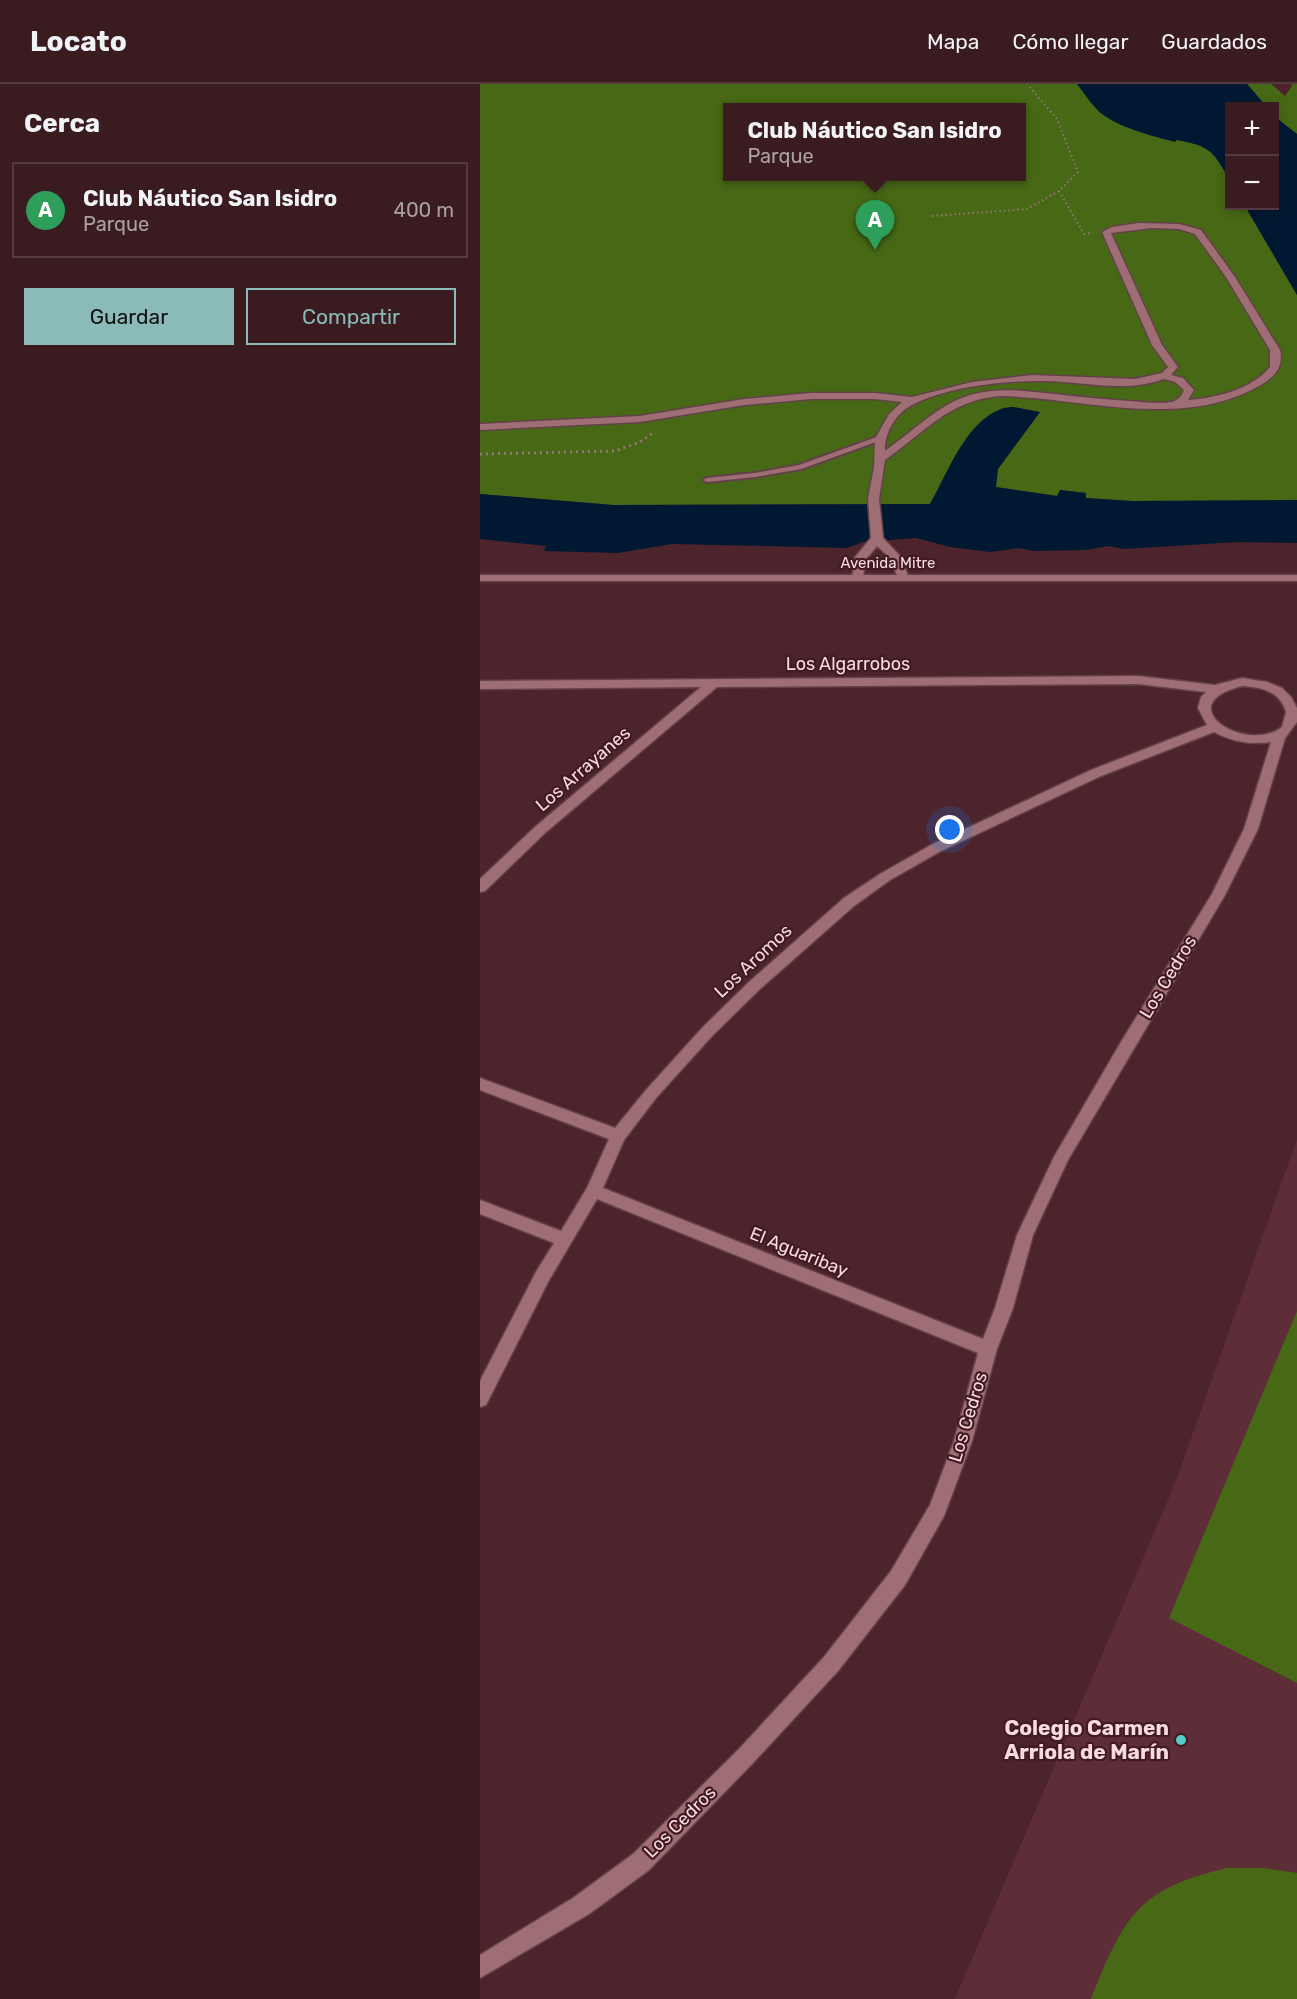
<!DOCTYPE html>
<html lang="es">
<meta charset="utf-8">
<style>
:root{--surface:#3a1b20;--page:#45282d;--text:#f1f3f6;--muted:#aba1a5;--line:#54393e;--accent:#8bbbb9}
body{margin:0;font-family:Rubik,sans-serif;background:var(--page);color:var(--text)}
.controls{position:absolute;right:18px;top:18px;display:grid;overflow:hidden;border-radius:0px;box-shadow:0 3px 9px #0003}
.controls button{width:54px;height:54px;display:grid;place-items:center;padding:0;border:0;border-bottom:2px solid var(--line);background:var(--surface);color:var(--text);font:30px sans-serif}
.you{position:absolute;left:470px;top:746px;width:21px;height:21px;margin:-15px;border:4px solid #fff;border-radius:50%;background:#1a73e8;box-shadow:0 0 0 9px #1a73e833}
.badge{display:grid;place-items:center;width:39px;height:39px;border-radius:50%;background:var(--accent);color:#fff;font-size:20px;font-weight:700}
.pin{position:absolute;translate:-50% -50px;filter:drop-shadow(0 2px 3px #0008)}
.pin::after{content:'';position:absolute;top:32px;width:21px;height:18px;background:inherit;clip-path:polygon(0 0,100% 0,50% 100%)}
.popup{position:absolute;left:243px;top:19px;width:303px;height:78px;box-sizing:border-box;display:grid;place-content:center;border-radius:0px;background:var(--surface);filter:drop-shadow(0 2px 4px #0005);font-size:20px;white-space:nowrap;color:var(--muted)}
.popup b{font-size:22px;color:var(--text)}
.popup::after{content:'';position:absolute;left:50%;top:100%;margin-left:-12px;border:12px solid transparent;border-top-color:var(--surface)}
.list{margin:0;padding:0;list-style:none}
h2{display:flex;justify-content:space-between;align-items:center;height:78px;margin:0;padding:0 24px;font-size:26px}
h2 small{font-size:20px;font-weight:400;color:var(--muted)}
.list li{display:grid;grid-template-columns:39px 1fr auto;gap:18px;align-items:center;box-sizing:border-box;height:96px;margin:0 12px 12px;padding:0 12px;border:2px solid var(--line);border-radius:0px}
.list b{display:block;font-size:22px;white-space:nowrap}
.list p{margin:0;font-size:20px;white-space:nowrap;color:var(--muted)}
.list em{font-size:20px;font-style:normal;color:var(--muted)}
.actions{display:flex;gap:12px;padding:18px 24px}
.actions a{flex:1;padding:14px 0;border:2px solid var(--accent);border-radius:0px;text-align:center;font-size:21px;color:var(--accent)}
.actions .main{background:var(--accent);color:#111}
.map{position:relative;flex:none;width:817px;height:1915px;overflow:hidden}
header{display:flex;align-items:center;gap:36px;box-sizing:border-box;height:84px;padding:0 30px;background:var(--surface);border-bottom:2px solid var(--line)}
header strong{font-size:28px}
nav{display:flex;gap:33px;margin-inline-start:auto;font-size:21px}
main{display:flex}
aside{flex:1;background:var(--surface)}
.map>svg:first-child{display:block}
</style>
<header>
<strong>Locato</strong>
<nav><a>Mapa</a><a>Cómo llegar</a><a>Guardados</a></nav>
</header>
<main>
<aside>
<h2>Cerca<small></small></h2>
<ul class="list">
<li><span class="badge" style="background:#2e9e5b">A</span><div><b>Club Náutico San Isidro</b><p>Parque</p></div><em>400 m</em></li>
</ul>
<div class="actions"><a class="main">Guardar</a><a>Compartir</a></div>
</aside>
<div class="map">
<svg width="817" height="1915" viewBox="0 0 817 1915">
<rect width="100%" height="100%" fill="#4d242b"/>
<path fill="#5d2e37" d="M817,1055V1915H475L696,1397Z"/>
<path fill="#476916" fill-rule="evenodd" d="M0,0H597L620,29L635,37L667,50L717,60L735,70L749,95L750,122H765L817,211V416L652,417L606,414V409L580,406L577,412L515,403L518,385L560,328L533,323L522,324L463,398L450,420L133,421L0,410ZM248,24H542V92H248Z
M767,0H791L805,12L812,2L811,0H817V50L795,33L794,22H786Z
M817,1227V1599L689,1534Z
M747,1784H784L817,1789V1915H611C644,1833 657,1805 747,1784Z"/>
<path fill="#001832" d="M597,0H767L786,22H750L749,95C733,67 730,62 697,56L695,58C673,52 639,44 621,29C612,22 604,9 597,0Z
M795,33L817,50V211L765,122H794Z
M533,323L560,328L518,385L516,403L577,412L580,406L606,409V414L652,417L817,416V459L759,458L644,465L629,462L606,466L554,467L539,464L510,468L470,463L436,454L383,458L367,464L192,460L138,469L64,467L66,462L0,455V410L133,421L450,420C468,389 490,325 533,323Z"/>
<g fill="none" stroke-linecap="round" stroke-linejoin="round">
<g stroke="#644149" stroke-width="4">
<path id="service" d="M397,353L404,355L321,385L275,393L227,398L223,396L227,394L275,389L319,381Z"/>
</g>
<g stroke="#644149" stroke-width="3">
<path id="minor" d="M659,139L699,140L721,146L755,193L800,266C804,284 793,294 779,302C701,346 605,314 521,312C470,315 444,349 405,376L399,415L403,454L420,472L429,494L427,496H419L409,473L397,462L387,474L382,496H374L372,494L375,473L391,454L388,415L394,383L395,355L409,330L422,318L395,315H331L264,321L160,338L0,346V340L160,332L264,315L331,309H395L432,313L492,298L552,291L655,295L682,289L688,283L672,261L622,148L632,143ZM672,144L699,145L715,150L746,193L790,266V283C771,306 735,314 708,316L714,306L703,294L691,291L698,283L682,261L631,149ZM684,295L695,298L704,306C702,312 697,317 691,318C678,320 662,318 649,317C614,315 579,310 544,307C474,301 456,330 405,367C404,351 414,333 427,324C460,303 527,296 566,297C605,298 646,309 684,295Z
M658,592L735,601L762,594L787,598L802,604L811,613L817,624V638L805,654L778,745L745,811L588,1076L553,1151L533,1224L517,1265L492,1357L464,1432L425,1501L358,1587L272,1680L169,1786L109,1830L0,1894V1871L93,1814L153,1770L258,1666L344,1573L411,1487L450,1421L474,1357L498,1269L117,1115L68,1198L6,1321L0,1323V1297L56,1188L74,1159L0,1130V1116L81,1147L107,1104L129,1055L0,1006V994L135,1044L166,1006L222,944L270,897L364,814L400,790L451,761L611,686L727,641L718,624L721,613L726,608L658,600L237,603L65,749L5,807L0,808V795L55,743L221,603L0,605V597ZM762,602C781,603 800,607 806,628L802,643C767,671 687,621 762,602ZM734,648C753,658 770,661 791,658L764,745L732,810L641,958L574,1073L537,1151L515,1224L503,1255L123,1104L144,1056L176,1014L232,952L280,905L374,822L410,796L461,767L621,692Z"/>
</g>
<g stroke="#644149" stroke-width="3">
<path id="tertiary" d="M0,491H817V497H0Z"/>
</g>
<path stroke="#98757a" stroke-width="2" stroke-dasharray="1.5 3" stroke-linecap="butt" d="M579,107L604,150L613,149
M452,132L547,125L579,107L598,88L577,35L547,0"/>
<path stroke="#98757a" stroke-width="3" stroke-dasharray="2 4" stroke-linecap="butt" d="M0,370L135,367L160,358L174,348"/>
<use href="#service" fill="#9f6e75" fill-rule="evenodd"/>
<use href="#minor" fill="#9f6e75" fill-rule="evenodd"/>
<use href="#tertiary" fill="#9f6e75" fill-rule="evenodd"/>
</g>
<circle fill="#55cdc6" stroke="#421a22" stroke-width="2" cx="701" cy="1656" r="6"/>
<g text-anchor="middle" stroke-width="4.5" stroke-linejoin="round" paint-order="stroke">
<g font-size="15" fill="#f7dbdf" stroke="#421a22">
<text x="408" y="484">Avenida Mitre</text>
</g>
<g font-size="18" fill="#f7dbdf" stroke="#421a22">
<text x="368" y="586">Los Algarrobos</text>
<text transform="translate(103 685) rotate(-41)" y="6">Los Arrayanes</text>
<text transform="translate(273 877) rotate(-43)" y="6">Los Aromos</text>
<text transform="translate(688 893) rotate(-59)" y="6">Los Cedros</text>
<text transform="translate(319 1168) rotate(22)" y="6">El Aguaribay</text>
<text transform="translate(488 1333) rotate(-73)" y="6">Los Cedros</text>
<text transform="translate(200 1738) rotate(-45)" y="6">Los Cedros</text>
</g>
<g font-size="21" font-weight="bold" fill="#f7dbdf" stroke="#421a22" text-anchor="end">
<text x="689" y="1651">Colegio Carmen<tspan x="689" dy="24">Arriola de Marín</tspan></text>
</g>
</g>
</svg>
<div class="controls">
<button>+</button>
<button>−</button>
</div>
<div class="you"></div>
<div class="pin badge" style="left:395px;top:166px;background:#2e9e5b">A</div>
<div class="popup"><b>Club Náutico San Isidro</b>Parque</div>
</div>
</main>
